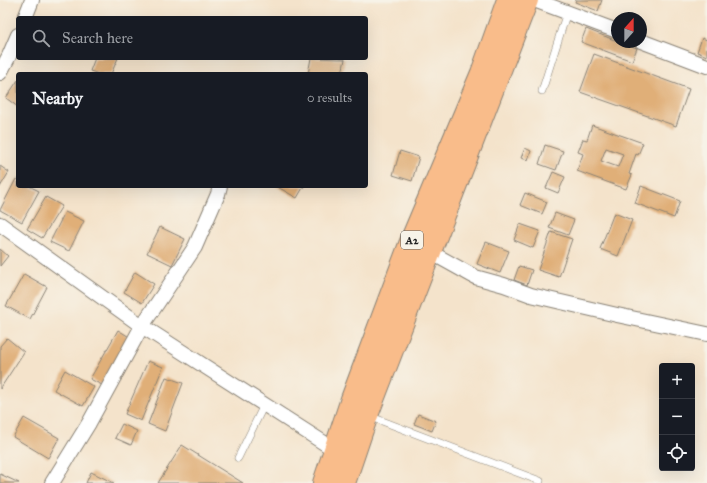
<!DOCTYPE html>
<meta charset="utf-8">
<style>
:root{--surface:#171b24;--page:#242831;--text:#f1f3f6;--muted:#9ea1a6;--line:#363941}
body{margin:0;font-family:"IM FELL Great Primer",serif;background:var(--page);color:var(--text)}
.controls{position:absolute;right:12px;bottom:12px;display:grid;overflow:hidden;border-radius:4px;box-shadow:0 4px 16px #0002}
.controls button{width:36px;height:36px;display:grid;place-items:center;padding:0;border:0;border-bottom:1px solid var(--line);background:var(--surface);color:var(--text);font:20px sans-serif}
.compass{position:absolute;left:611px;top:12px;width:36px;height:36px;border-radius:50%;background:var(--surface);box-shadow:0 4px 16px #0002;rotate:21deg}
.list{margin:0;padding:0;list-style:none}
h2{display:flex;justify-content:space-between;align-items:center;height:52px;margin:0;padding:0 16px;font-size:17px}
h2 small{font-size:13px;font-weight:400;color:var(--muted)}
.icon{flex:none;width:22px;height:22px;fill:none;stroke:currentColor;stroke-width:2;stroke-linecap:round;stroke-linejoin:round}
.map{position:relative;flex:none;width:707px;height:483px;overflow:hidden}
.search{position:absolute;background:var(--surface);box-shadow:0 4px 16px #0002;left:16px;top:16px;width:352px;height:44px;display:flex;align-items:center;gap:10px;box-sizing:border-box;padding:0 14px;border-radius:4px;color:var(--muted);font-size:15px}
.panel{position:absolute;background:var(--surface);box-shadow:0 4px 16px #0002;left:16px;top:72px;width:352px;height:116px;border-radius:4px}
.map>svg:first-child{display:block}
</style>
<div class="map">
<svg width="707" height="483" viewBox="0 0 707 483">
<rect width="100%" height="100%" fill="#f7f3e8"/>
<filter id="ink" filterUnits="userSpaceOnUse"><feTurbulence type="fractalNoise" baseFrequency=".025" numOctaves="2"/><feDisplacementMap in="SourceGraphic" scale="8" xChannelSelector="R" yChannelSelector="G"/><feConvolveMatrix kernelMatrix="1 2 1 2 8 2 1 2 1" color-interpolation-filters="sRGB"/></filter>
<filter id="wash" filterUnits="userSpaceOnUse"><feTurbulence type="fractalNoise" baseFrequency=".012" numOctaves="4" result="noise"/><feDisplacementMap in="SourceGraphic" scale="16" xChannelSelector="R" yChannelSelector="G"/><feGaussianBlur stdDeviation="0.9" result="paint"/><feColorMatrix in="noise" values="0 0 0 0 0 0 0 0 0 0 0 0 0 0 0 0 0 1.4 0 .05"/><feComposite in="paint" operator="in"/></filter>
<g filter="url(#wash)">
<rect width="100%" height="100%" fill="#f4e3cb"/>
<g id="blocks">
<path fill="#e0af78" fill-rule="evenodd" d="M576,0H602L598,11L575,2Z
M586,29L617,41V42H620L637,48L632,61L581,42Z
M702,38L707,40V56L697,52Z
M594,54L689,89L676,126L580,92Z
M95,58H118L111,74H99L90,71Z
M311,58L345,59L342,74H308Z
M18,80V107L6,98Z
M592,125L643,143L638,155L636,154L629,174L632,175L626,189L577,171L583,154L578,152L583,139L587,140ZM606,148L623,154L618,167L601,161Z
M545,145L563,151L556,170L539,164Z
M525,148L531,151L528,160L521,158Z
M400,151L419,157L412,181L393,175Z
M0,166L9,172L0,187Z
M553,172L565,177L558,193L546,188Z
M16,179L18,180V186H29L39,191L22,222L0,210Z
M276,186H304L297,198Z
M641,186L680,201L674,218L635,203Z
M525,193L547,202L542,214L520,205Z
M46,197L62,206L42,238L27,229Z
M65,212L84,221L69,251L50,242Z
M555,213L574,220L568,235L549,228Z
M614,213L632,220L618,256L600,249Z
M520,224L540,231L533,248L514,240Z
M160,227L185,239L172,265L147,253Z
M551,232L572,239L559,277L538,270Z
M486,242L509,251L500,273L477,264Z
M0,249L8,256L0,266Z
M519,266L532,270L527,285L514,280Z
M135,272L154,284L142,303L124,292Z
M24,274L47,287L30,319L6,306Z
M118,330L131,338L104,386L90,379Z
M7,338L24,352L0,389V346Z
M148,361L163,367L141,421L125,414Z
M65,370L94,387L83,406L54,390Z
M166,377L183,383L165,431L148,424Z
M418,414L436,421L432,431L414,424Z
M24,418L59,438L48,458L13,437Z
M122,424L137,431L131,445L115,438Z
M182,445L243,483H158Z
M91,472L114,483H86Z
M0,474L19,483H0Z"/>
</g>
</g>
<g filter="url(#ink)">
<use href="#blocks" fill-opacity="0" stroke="#888074" stroke-width="1"/>
<g fill="none" stroke-linecap="round" stroke-linejoin="round">
<g stroke="#888074" stroke-width="8">
<path id="service" d="M542,91L567,12
M369,416L540,481
M238,458L264,405"/>
</g>
<g stroke="#888074" stroke-width="16">
<path id="minor" d="M534,0L617,31
M25,18L32,0
M641,41L707,66
M0,73L9,56L18,35
M0,224L142,326L335,450
M430,252L475,277L504,285L531,295L617,315L707,334
M52,483L89,423L142,326L195,247L218,194L220,186"/>
</g>
<g stroke="#888074" stroke-width="24">
<path id="trunk" d="M324,483L352,399L412,239L482,73L508,0
M344,483L367,415L527,0"/>
</g>
<use href="#service" stroke="#fff" stroke-width="7"/>
<use href="#minor" stroke="#fff" stroke-width="14"/>
<use href="#trunk" stroke="#f9bc8a" stroke-width="22"/>
</g>
</g>
<g text-anchor="middle" stroke-width="3.5" stroke-linejoin="round" paint-order="stroke">
<rect fill="#f7f3e8" stroke="#5e5c59" stroke-width="1" x="401" y="231" width="22" height="18" rx="3"/>
<g font-size="11" font-weight="bold" fill="#1c1c1c">
<text x="412" y="244">A2</text>
</g>
</g>
</svg>
<div class="controls">
<button>+</button>
<button>−</button>
<button><svg class="icon" aria-label="locate" viewBox="0 0 24 24"><circle cx="12" cy="12" r="6"/><path d="M12 2v4M12 18v4M2 12h4M18 12h4"/></svg></button>
</div>
<svg class="compass" viewBox="-18 -18 36 36"><path d="M0-13l5 13h-10z" fill="#e53935"/><path d="M0 13l5-13h-10z" fill="#9ea1a6"/></svg>
<div class="search"><svg class="icon" aria-label="search" viewBox="0 0 24 24"><circle cx="10" cy="10" r="6"/><path d="M15 15l6 6"/></svg>Search here</div>
<section class="panel">
<h2>Nearby<small>0 results</small></h2>
<ul class="list">
</ul>
</section>
</div>
